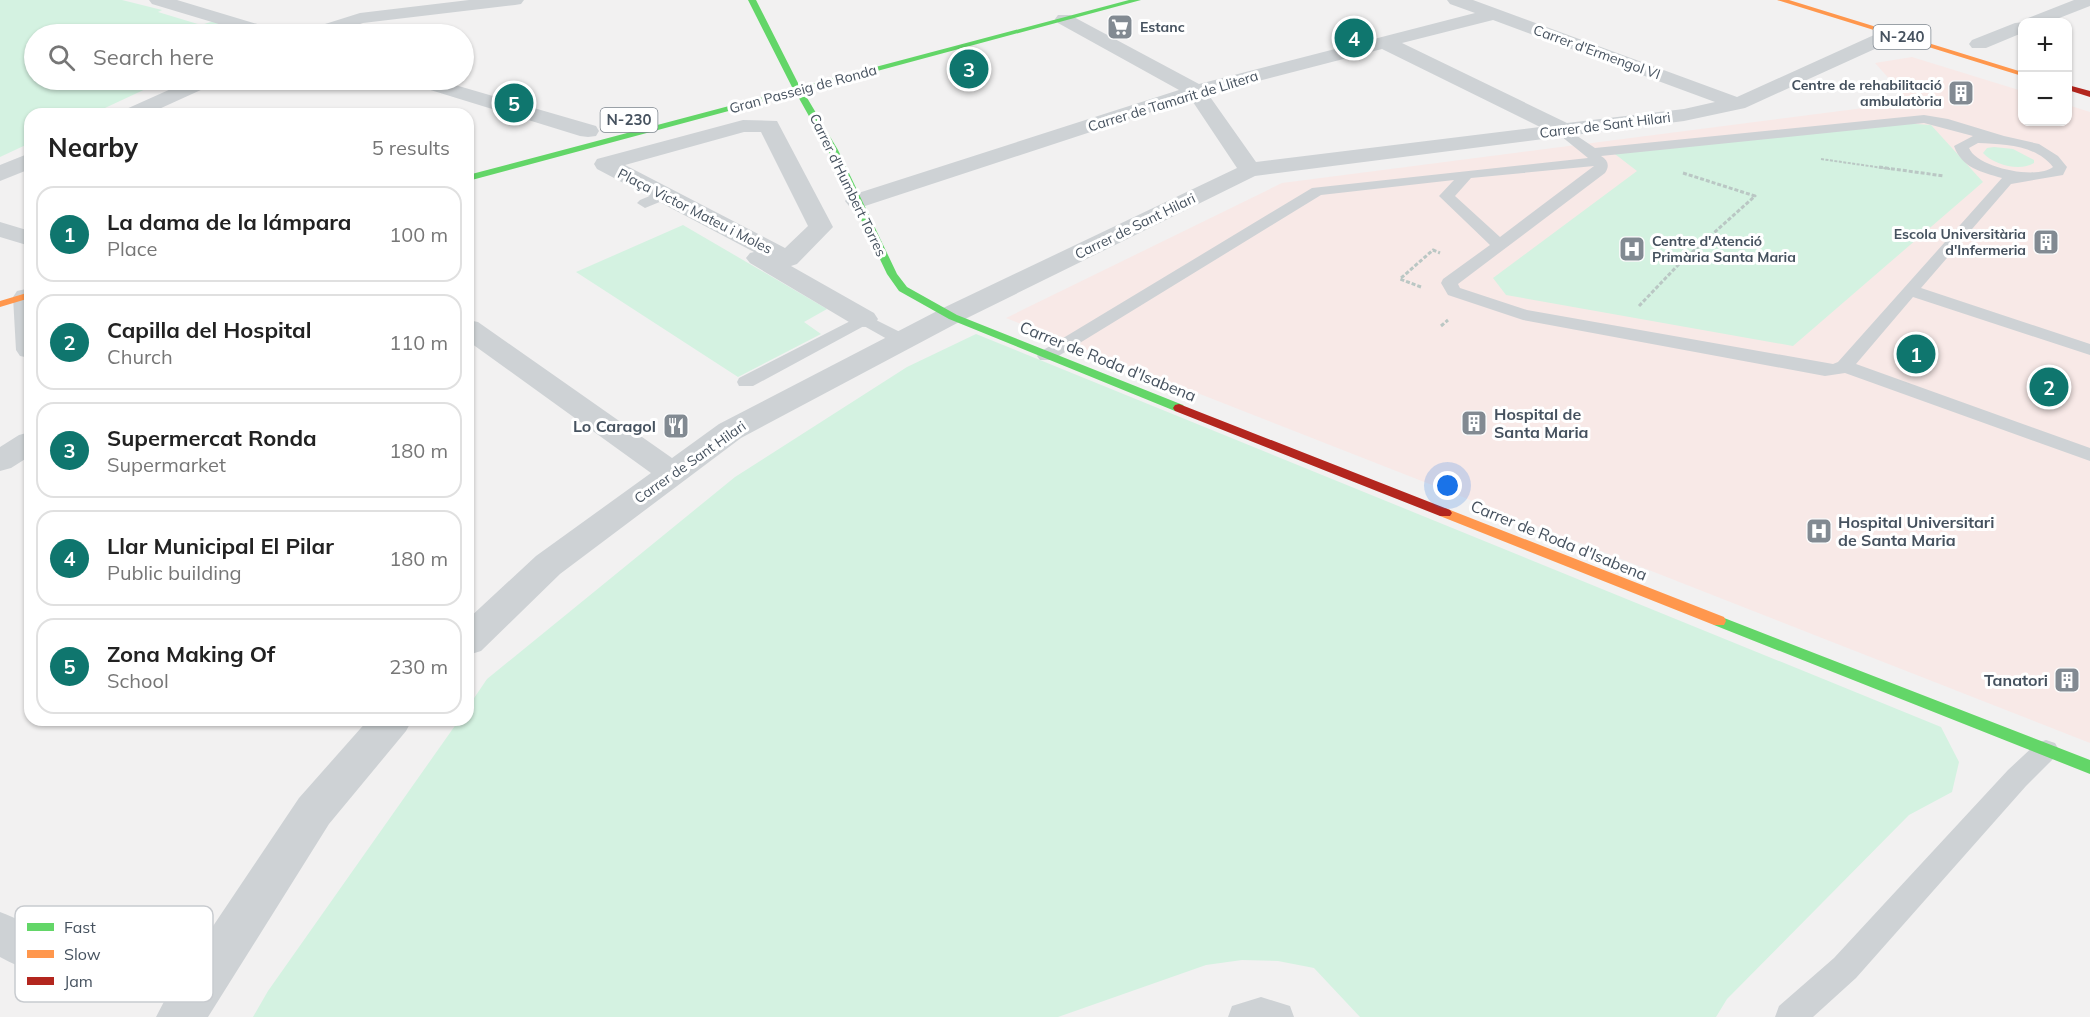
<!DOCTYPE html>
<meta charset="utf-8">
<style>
:root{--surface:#fff;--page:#f2f2f2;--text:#222;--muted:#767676;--line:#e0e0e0;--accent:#0f766e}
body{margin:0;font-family:Mulish,sans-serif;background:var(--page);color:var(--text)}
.controls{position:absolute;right:18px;top:18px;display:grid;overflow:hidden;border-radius:12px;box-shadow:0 2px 4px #0004}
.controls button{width:54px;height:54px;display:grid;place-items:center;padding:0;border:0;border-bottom:2px solid var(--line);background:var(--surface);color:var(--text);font:30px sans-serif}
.you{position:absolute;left:1448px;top:486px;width:21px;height:21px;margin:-15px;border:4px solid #fff;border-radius:50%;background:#1a73e8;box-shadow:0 0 0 9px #1a73e833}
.badge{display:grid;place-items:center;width:39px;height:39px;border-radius:50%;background:var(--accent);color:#fff;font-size:20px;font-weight:700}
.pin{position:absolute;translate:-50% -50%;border:3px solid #fff;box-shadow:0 2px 6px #0006}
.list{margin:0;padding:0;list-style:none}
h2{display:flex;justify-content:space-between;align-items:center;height:78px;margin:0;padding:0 24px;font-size:26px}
h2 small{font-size:20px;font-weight:400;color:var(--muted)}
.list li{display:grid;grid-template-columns:39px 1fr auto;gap:18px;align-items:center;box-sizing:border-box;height:96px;margin:0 12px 12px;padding:0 12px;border:2px solid var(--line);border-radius:18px}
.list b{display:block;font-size:22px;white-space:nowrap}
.list p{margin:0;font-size:20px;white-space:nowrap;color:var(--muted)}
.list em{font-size:20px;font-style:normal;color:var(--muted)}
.icon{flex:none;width:33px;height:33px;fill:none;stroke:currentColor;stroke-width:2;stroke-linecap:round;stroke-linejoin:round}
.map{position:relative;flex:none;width:2090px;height:1017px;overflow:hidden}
.search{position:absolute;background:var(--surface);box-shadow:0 2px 4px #0004;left:24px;top:24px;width:450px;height:66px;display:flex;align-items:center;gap:15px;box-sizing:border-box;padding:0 21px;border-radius:33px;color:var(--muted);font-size:22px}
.panel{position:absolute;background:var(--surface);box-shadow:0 2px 4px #0004;left:24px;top:108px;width:450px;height:618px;border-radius:18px}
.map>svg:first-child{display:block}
</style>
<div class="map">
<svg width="2090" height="1017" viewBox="0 0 2090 1017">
<rect width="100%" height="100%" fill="#f2f1f1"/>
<path fill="#f8e9e7" d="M1912,57L2022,91V122H2068V105L2090,112V743L1006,318L1282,183L1910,102L1875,63Z"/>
<path fill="#d4f2e1" d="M0,0H122L162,10L158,12L201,25L217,20L262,34H34V80H165L92,114H30V143L0,157Z
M1870,121L1931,125L1983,182L1793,346L1506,295L1493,278L1637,171L1611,151Z
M1994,147L2013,149L2034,160V163C2020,172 1994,165 1983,153L1987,148Z
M683,225L827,309L804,322L821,334L738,377L576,272Z
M976,334L1941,727L1959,762L1952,792L1909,815L1727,999L1716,1017H1360L1314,968L1278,961L1242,960L1206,965L1058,1017H253L268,991L459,720H468V707L487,679L735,477L907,367Z"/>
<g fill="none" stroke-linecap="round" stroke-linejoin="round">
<path stroke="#bac7c4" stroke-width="2" stroke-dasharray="3 1.5" stroke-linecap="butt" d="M1821,159L1890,169"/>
<path stroke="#bac7c4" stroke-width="3" stroke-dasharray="4 2" stroke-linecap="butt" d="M1879,167L1944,176
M1683,173L1755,196L1689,255
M1421,287L1400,279L1433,250L1440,253
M1639,306L1681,262
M1441,326L1448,320"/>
<path fill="#ced2d5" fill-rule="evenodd" d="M1924,115L1948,119L2004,136L2039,144L2058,156L2067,167L2063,175L2011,184L1921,288L2090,344V355L1913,297L1856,364L2090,448V461L1845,373L1825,376L1523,320L1448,295L1441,283L1443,279L1490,245L1439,196L1454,180L1321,195L1052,360H1040L1037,356L1040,352L1312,188L1588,158L1556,132L1554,129L1556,126L1561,125L1595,148ZM1924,123L1973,136L1954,146C1962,168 1981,172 2002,178L1838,362L1833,364L1527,310L1460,288L1458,284L1605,173C1610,166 1608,160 1601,156ZM1978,143C2004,144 2036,145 2053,167C2037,180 1977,168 1969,148ZM1594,166L1500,237L1455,196L1471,178Z
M657,193L662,195L665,198L662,201L645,208L637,203L640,200Z
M864,314L908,336L911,340L908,344H896L864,326L753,386H739L737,382L739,378Z
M2046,740L2055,743L2059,750L2055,757L2026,786L1856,978L1813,1017H1775L1779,1006L1834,958L2008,770L2037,743Z
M1261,997L1290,1006L1294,1017H1228L1232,1006Z"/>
<path fill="#ced2d5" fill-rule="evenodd" d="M149,0H177L277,30L279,34H252L152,4Z
M469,0H524L521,4L515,5L363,23L330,34H304L306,30L360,13Z
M1447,0H1473L1737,97L1885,30H1899L1901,34L1899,38L1745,108L1684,121L1255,176L961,321L741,438L560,574L481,651L468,655V619L536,556L651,473L468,341V320L478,322L672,458L719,424L941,309L1237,168L1191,99L865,206L857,208L849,206L845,201L849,196L1179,90L1058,23L1055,19L1058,15H1070L1199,84L1475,13L1450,4ZM1493,20L1715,102L1684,109L1567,123L1402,43ZM1382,49L1540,127L1256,162L1208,94Z
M2074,0H2090V6L2049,22H2022V33L1986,48H1972L1969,44L1972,40L2015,23L2025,22L2028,18Z
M191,80H217L214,84L148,114H120L124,110Z
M408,80H438L596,126L599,131L596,136L588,137L580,136L411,84Z
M743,120L777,121L833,227L797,264L791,266L874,313L878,319L874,325L864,327L854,325L750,263L746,258L750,253L754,252L597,169L594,164L597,159ZM744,132H761L808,226L785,248L625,165Z
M30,153V169L0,181V165Z
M0,222L30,231V246L0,237Z
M26,289L30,290V358L20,356L16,350L13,297L17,291Z
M30,432V456L11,468L0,471V447L19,435Z
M368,720H412L406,731L329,824L208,1017H156L170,990C112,993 52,985 0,957V912C17,918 34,929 52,934C100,948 151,948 201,944L299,798Z"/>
<path fill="#63d668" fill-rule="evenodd" d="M748,0H756L800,87L1129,0H1141L803,91L838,150L897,274L907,287L957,315L1183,405L1185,408L1183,411H1175L949,319L899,291L887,274L828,150L796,93L468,181V175L793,89Z
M1719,616L2090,760V774L1714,625L1712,621L1714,617Z"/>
<path fill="#ff974d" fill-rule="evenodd" d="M1777,0H1789L2022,72V76Z
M30,292V298L0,307V301Z
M1445,508L1724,617L1726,621L1724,625H1714L1440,516L1438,513L1440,510Z"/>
<path fill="#b3261e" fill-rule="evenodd" d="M2068,85L2090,91V97L2068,90Z
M1179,404L1450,510L1452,513L1450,516H1440L1175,411L1173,408L1175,405Z"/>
</g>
<defs>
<g id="supermarket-square" transform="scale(1.35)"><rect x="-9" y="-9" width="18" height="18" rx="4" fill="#828a92" stroke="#fff"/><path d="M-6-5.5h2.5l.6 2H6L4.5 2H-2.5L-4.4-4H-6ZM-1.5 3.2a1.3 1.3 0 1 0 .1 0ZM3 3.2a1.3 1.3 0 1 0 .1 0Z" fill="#fff"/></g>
<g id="building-square" transform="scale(1.35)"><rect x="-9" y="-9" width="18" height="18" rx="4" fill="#828a92" stroke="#fff"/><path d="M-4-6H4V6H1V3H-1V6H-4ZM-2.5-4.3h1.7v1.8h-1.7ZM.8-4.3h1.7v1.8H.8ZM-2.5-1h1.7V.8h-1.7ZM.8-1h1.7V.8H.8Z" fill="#fff"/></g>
<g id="hospital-square" transform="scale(1.35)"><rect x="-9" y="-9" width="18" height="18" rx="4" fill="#828a92" stroke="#fff"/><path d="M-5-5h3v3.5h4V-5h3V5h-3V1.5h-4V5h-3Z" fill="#fff"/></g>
<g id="restaurant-square" transform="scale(1.35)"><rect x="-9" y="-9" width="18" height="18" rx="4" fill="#828a92" stroke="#fff"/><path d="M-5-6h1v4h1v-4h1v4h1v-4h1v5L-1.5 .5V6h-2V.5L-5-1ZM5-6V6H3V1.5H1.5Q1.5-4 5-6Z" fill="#fff"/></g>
</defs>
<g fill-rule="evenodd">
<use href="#supermarket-square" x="1120" y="27"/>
<use href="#building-square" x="1961" y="93"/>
<use href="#building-square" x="2046" y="242"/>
<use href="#hospital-square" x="1632" y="249"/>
<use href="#building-square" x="1474" y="423"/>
<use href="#restaurant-square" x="676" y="426"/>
<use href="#hospital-square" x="1819" y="531"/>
<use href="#building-square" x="2067" y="680"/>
</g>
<g text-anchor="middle" stroke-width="6" stroke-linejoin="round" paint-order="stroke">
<g font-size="14" font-weight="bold" fill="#46525f" stroke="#fff" text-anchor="start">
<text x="1140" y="32">Estanc</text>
<text x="1942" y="90" text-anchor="end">Centre de rehabilitació<tspan x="1942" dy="16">ambulatòria</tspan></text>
<text x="2026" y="239" text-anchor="end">Escola Universitària<tspan x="2026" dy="16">d'Infermeria</tspan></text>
<text x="1652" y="246">Centre d'Atenció<tspan x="1652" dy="16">Primària Santa Maria</tspan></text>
</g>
<g font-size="14" fill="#46525f" stroke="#fff">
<text transform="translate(1597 52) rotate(20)" y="5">Carrer d'Ermengol VI</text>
<text transform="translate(803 89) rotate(-15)" y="5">Gran Passeig de Ronda</text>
<text transform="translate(1173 101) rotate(-17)" y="5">Carrer de Tamarit de Llitera</text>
<text transform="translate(1605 125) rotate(-7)" y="5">Carrer de Sant Hilari</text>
<text transform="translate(848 185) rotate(64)" y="5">Carrer d'Humbert Torres</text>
<text transform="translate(695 211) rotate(27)" y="5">Plaça Victor Mateu i Moles</text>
<text transform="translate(1135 226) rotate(-26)" y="5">Carrer de Sant Hilari</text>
<text transform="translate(690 462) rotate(-35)" y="5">Carrer de Sant Hilari</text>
</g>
<g fill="#fff" stroke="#7e868f" stroke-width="1.5">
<rect x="1873.5" y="25" width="57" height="24" rx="4.5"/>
<rect x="600.5" y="108" width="57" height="24" rx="4.5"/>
</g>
<g font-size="15" font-weight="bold" fill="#46525f">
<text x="1902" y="42">N-240</text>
<text x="629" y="125">N-230</text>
</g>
<g font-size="16" fill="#46525f" stroke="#fff">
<text transform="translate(1108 361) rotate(22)" y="6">Carrer de Roda d'Isabena</text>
<text transform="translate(1559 540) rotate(22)" y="6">Carrer de Roda d'Isabena</text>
</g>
<g font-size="16" font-weight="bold" fill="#46525f" stroke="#fff" text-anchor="start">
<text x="1494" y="420">Hospital de<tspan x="1494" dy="18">Santa Maria</tspan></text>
<text x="656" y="432" text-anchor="end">Lo Caragol</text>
<text x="1838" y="528">Hospital Universitari<tspan x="1838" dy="18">de Santa Maria</tspan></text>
<text x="2048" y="686" text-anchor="end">Tanatori</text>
</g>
</g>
<rect x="15" y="906" width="198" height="96" rx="9" fill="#fff" stroke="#c8cbcf" stroke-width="1.5"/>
<rect x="27" y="923" width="27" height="8" fill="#63d668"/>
<rect x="27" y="950" width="27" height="8" fill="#ff974d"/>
<rect x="27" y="977" width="27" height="8" fill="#b3261e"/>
<g font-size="16" fill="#46525f">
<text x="64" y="933">Fast</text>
<text x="64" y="960">Slow</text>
<text x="64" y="987">Jam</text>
</g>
</svg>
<div class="controls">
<button>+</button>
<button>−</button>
</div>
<div class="you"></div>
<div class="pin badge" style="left:1916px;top:354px">1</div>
<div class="pin badge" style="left:2049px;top:387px">2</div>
<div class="pin badge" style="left:969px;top:69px">3</div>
<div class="pin badge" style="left:1354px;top:38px">4</div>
<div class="pin badge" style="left:514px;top:103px">5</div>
<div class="search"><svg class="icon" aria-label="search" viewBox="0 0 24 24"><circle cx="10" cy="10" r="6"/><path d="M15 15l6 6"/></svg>Search here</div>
<section class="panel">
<h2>Nearby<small>5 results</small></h2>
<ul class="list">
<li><span class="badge">1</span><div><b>La dama de la lámpara</b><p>Place</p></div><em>100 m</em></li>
<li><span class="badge">2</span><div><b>Capilla del Hospital</b><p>Church</p></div><em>110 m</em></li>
<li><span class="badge">3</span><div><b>Supermercat Ronda</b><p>Supermarket</p></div><em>180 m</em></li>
<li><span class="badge">4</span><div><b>Llar Municipal El Pilar</b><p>Public building</p></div><em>180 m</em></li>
<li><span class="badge">5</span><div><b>Zona Making Of</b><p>School</p></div><em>230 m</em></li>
</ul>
</section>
</div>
